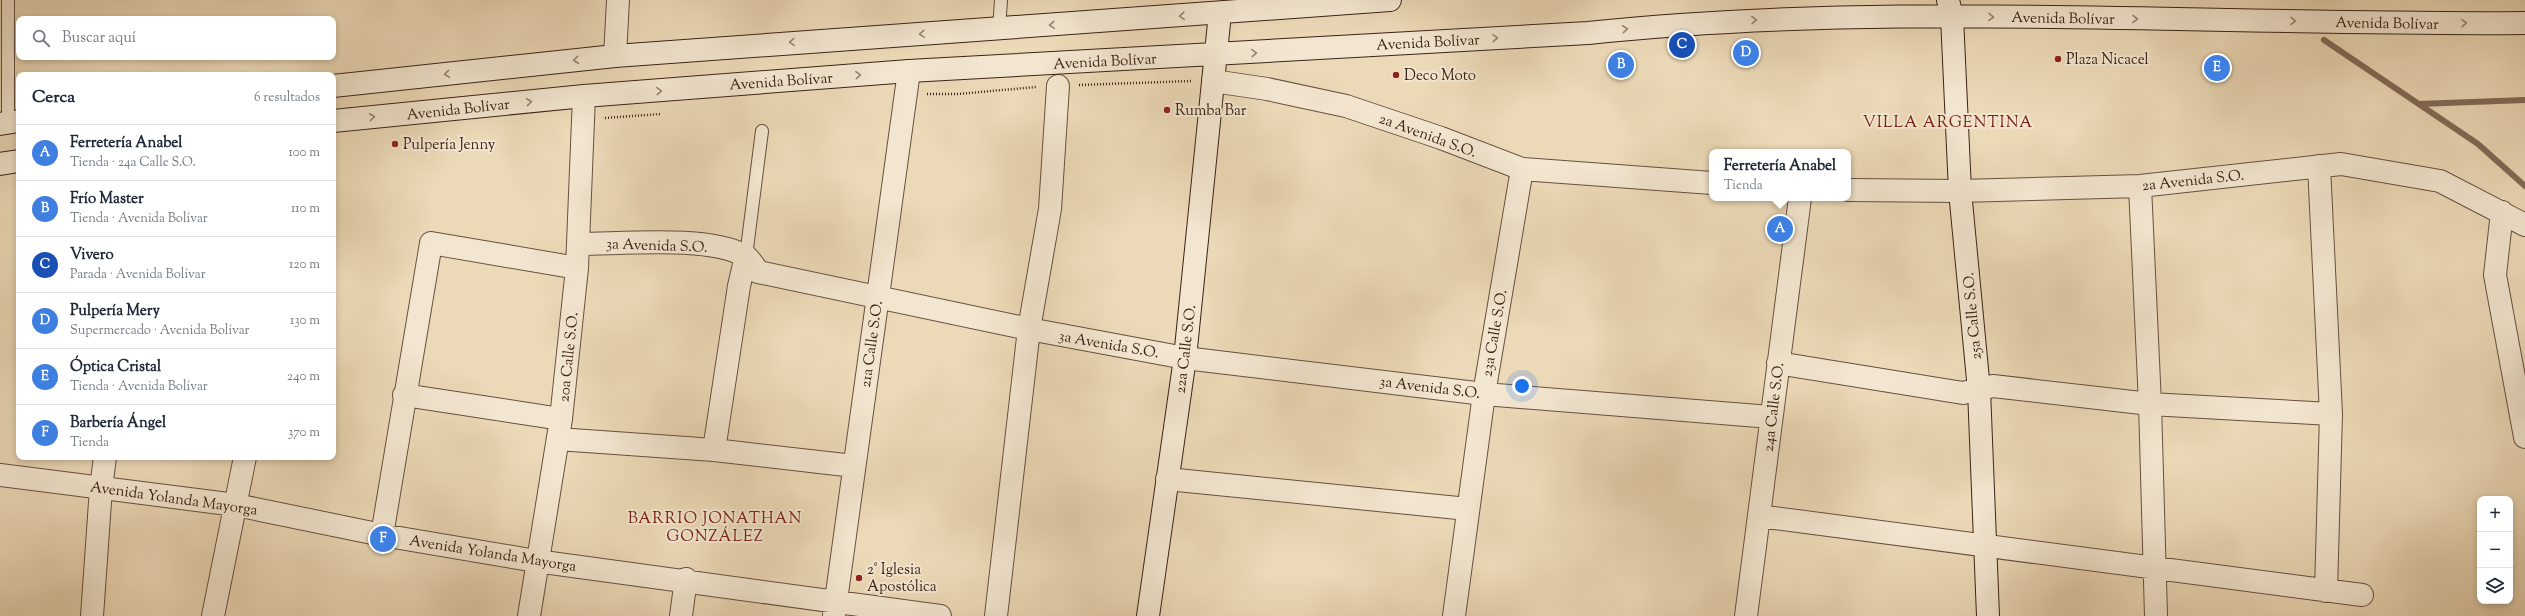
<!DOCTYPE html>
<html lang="es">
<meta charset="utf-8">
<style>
:root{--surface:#fff;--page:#f2f2f3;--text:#1f2937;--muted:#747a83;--line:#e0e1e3;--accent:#8f2418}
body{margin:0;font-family:"Sorts Mill Goudy",serif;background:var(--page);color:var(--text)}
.controls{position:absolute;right:12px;bottom:12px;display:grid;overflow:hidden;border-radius:8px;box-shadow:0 2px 6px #0003}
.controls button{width:36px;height:36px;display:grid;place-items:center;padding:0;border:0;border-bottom:1px solid var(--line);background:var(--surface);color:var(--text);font:20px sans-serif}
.you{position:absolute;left:1522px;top:386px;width:14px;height:14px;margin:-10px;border:3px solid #fff;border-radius:50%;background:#1a73e8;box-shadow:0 0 0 6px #1a73e833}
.badge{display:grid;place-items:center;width:26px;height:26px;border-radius:50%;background:var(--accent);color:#fff;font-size:13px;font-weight:700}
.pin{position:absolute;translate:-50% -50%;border:2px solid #fff;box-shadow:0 1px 4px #0006}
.popup{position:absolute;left:1709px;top:149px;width:142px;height:52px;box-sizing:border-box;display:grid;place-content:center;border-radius:8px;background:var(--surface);filter:drop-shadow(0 1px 3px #0005);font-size:13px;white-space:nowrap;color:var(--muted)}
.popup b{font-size:15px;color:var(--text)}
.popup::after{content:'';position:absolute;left:50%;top:100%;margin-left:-8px;border:8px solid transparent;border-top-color:var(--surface)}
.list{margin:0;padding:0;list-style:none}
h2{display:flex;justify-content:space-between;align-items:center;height:52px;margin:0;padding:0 16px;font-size:17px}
h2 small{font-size:13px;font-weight:400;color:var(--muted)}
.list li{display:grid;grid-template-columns:26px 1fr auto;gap:12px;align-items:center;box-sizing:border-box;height:56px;padding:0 16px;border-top:1px solid var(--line)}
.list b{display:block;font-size:15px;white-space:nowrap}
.list p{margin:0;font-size:13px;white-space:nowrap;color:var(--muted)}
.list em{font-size:13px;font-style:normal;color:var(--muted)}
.icon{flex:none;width:22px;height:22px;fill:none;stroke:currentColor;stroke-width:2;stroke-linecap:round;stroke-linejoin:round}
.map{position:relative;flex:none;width:2525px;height:616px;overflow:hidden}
.search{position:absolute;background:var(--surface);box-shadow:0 2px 6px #0003;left:16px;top:16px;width:320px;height:44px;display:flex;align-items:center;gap:10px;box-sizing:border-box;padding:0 14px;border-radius:8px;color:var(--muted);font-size:15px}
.panel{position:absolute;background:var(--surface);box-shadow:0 2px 6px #0003;left:16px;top:72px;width:320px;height:388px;border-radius:8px}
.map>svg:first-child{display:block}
</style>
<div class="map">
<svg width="2525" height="616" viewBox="0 0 2525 616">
<rect width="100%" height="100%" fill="#ecd9b7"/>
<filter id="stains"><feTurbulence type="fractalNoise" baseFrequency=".005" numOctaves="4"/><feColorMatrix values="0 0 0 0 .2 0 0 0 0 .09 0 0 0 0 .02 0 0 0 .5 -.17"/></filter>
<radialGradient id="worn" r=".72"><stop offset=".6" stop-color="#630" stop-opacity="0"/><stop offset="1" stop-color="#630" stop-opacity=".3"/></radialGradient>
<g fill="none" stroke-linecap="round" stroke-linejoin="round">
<path stroke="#816b57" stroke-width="6" d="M2324,40L2478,144L2525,186
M2419,104L2525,100"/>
<g stroke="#67503f" stroke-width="14">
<path id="lane" d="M999,29L1001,0
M8,122V0
M746,256L762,131"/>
</g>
<g stroke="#67503f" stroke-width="24">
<path id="street" d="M615,56L618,0
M1213,81L1267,89L1346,106L1441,138L1522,169L1712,183
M2319,166L2331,414L2326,591
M2140,186L2150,404L2156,616
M1848,190L1960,191L2140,186L2341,164L2440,181L2525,225
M2502,212L2495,275L2525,437
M579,244C621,244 710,235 745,256C750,259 755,267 758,272L1029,329L1185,358L1484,394L1771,417
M1778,363L1963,393L1993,386L2150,404L2331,414
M404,395L561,419
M558,439L714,450L854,466
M714,450L739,286L746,256
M0,475L236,505L382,535L536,561L940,616
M1167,479L1468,509
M1759,516L2362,595
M382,535L431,243L577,268
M834,615L909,71
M92,616L101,488L105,457
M213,616L245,457
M529,616L561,419L577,268L584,96
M681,616L686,579
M996,616L1029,329L1050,209L1058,86
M1454,616L1484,394L1522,169
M1746,616L1800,198"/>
</g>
<g stroke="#3b2317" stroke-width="24">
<path id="secondary" d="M1948,0L1952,17L1960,191L1979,390L1988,616
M333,86L615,56L1390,0
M333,121L584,96L909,71L1588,33C1898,0 2213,26 2525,23
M0,124L19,121
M0,164L19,161
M1148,616L1185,358L1220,13"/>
</g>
<path stroke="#3b2317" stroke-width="2.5" stroke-dasharray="1 2" stroke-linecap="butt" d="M1079,85L1192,81
M927,94H958L1036,87
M605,118L661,114"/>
<use href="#lane" stroke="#f3e6d0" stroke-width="12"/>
<use href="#street" stroke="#f3e6d0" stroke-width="22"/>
<use href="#secondary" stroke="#f3e6d0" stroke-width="22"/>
</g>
<defs><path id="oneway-chevron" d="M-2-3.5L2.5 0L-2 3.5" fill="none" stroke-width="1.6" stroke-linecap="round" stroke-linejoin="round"/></defs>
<g stroke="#978474">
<use href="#oneway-chevron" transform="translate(1182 16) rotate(176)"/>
<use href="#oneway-chevron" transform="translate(1991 17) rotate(1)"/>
<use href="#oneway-chevron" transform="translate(2135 19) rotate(1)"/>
<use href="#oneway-chevron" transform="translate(1754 20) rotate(-2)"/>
<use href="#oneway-chevron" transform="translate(2293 21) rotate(1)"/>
<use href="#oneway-chevron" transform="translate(2464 23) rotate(-1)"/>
<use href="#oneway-chevron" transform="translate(1052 25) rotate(176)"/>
<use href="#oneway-chevron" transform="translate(1625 29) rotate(-6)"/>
<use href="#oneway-chevron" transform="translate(922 34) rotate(176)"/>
<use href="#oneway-chevron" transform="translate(1495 38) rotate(-3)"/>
<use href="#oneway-chevron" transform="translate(792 42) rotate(177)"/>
<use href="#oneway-chevron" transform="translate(1254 53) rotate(-3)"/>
<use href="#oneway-chevron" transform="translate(576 60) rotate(174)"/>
<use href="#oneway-chevron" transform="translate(447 74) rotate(174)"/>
<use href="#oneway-chevron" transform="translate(858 75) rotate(-4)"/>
<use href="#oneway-chevron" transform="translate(659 91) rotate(-4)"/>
<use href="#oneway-chevron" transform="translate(529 102) rotate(-6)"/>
<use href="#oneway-chevron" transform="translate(372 117) rotate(-6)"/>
</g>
<g fill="#8f2418" stroke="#f3e6d0" stroke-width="1.5">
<circle cx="2058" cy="59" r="4"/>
<circle cx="1396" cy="75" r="4"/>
<circle cx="1167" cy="110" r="4"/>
<circle cx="395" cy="144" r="4"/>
<circle cx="859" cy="578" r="4"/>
</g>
<g text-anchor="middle" stroke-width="4" stroke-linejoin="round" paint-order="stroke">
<g font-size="15" fill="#3b2317" stroke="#f3e6d0">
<text transform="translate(2063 18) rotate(1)" y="5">Avenida Bolívar</text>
<text transform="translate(2387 23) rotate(1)" y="5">Avenida Bolívar</text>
<text transform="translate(1428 42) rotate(-3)" y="5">Avenida Bolívar</text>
<text transform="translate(1105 61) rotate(-3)" y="5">Avenida Bolívar</text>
<text transform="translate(781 81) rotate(-4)" y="5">Avenida Bolívar</text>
<text transform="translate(458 109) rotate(-6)" y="5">Avenida Bolívar</text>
<text transform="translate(1428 135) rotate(20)" y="5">2a Avenida S.O.</text>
<text transform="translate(2193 180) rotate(-6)" y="5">2a Avenida S.O.</text>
<text transform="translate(657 245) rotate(2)" y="5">3a Avenida S.O.</text>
<text transform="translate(1972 316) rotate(-95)" y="5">25a Calle S.O.</text>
<text transform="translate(1494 333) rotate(-80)" y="5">23a Calle S.O.</text>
<text transform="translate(871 344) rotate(-82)" y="5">21a Calle S.O.</text>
<text transform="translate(1109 344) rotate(10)" y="5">3a Avenida S.O.</text>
<text transform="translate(1185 349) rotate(-83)" y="5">22a Calle S.O.</text>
<text transform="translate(568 357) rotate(-84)" y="5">20a Calle S.O.</text>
<text transform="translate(1430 387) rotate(7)" y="5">3a Avenida S.O.</text>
<text transform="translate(1773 407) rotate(-83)" y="5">24a Calle S.O.</text>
<text transform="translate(174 498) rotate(8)" y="5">Avenida Yolanda Mayorga</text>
<text transform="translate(493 553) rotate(9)" y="5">Avenida Yolanda Mayorga</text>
</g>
<g font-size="15" fill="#3b2317" stroke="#f3e6d0" text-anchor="start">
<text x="2066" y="64">Plaza Nicacel</text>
<text x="1404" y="80">Deco Moto</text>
<text x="1175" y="115">Rumba Bar</text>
<text x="403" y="149">Pulpería Jenny</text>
<text x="867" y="574">2° Iglesia<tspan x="867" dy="17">Apostólica</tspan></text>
</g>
<g font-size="16" letter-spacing="1" fill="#7a1f14" stroke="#f3e6d0">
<text x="1948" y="127">VILLA ARGENTINA</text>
<text x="715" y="523">BARRIO JONATHAN<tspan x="715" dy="18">GONZÁLEZ</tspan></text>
</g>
</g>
<rect width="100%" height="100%" filter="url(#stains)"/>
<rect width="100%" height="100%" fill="url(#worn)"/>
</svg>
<div class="controls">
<button>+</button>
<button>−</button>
<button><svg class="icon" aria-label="layers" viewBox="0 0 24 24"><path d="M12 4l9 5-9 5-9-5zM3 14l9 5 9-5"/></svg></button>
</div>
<div class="you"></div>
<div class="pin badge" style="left:1780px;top:229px;background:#3f7fe0">A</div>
<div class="popup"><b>Ferretería Anabel</b>Tienda</div>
<div class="pin badge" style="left:1621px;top:65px;background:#3f7fe0">B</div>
<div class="pin badge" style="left:1682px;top:45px;background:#1a4fb4">C</div>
<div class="pin badge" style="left:1746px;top:53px;background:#3f7fe0">D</div>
<div class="pin badge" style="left:2217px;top:68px;background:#3f7fe0">E</div>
<div class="pin badge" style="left:383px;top:539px;background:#3f7fe0">F</div>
<div class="search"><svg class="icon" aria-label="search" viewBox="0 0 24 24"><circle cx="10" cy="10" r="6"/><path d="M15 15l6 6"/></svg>Buscar aquí</div>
<section class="panel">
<h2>Cerca<small>6 resultados</small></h2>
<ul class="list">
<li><span class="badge" style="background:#3f7fe0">A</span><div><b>Ferretería Anabel</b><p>Tienda · 24a Calle S.O.</p></div><em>100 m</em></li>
<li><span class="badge" style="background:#3f7fe0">B</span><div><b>Frío Master</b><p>Tienda · Avenida Bolívar</p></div><em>110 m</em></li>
<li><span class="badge" style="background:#1a4fb4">C</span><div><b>Vivero</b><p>Parada · Avenida Bolívar</p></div><em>120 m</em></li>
<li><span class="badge" style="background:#3f7fe0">D</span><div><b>Pulpería Mery</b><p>Supermercado · Avenida Bolívar</p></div><em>130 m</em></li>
<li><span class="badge" style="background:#3f7fe0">E</span><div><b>Óptica Cristal</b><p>Tienda · Avenida Bolívar</p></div><em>240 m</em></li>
<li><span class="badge" style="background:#3f7fe0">F</span><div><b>Barbería Ángel</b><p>Tienda</p></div><em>370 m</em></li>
</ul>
</section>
</div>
